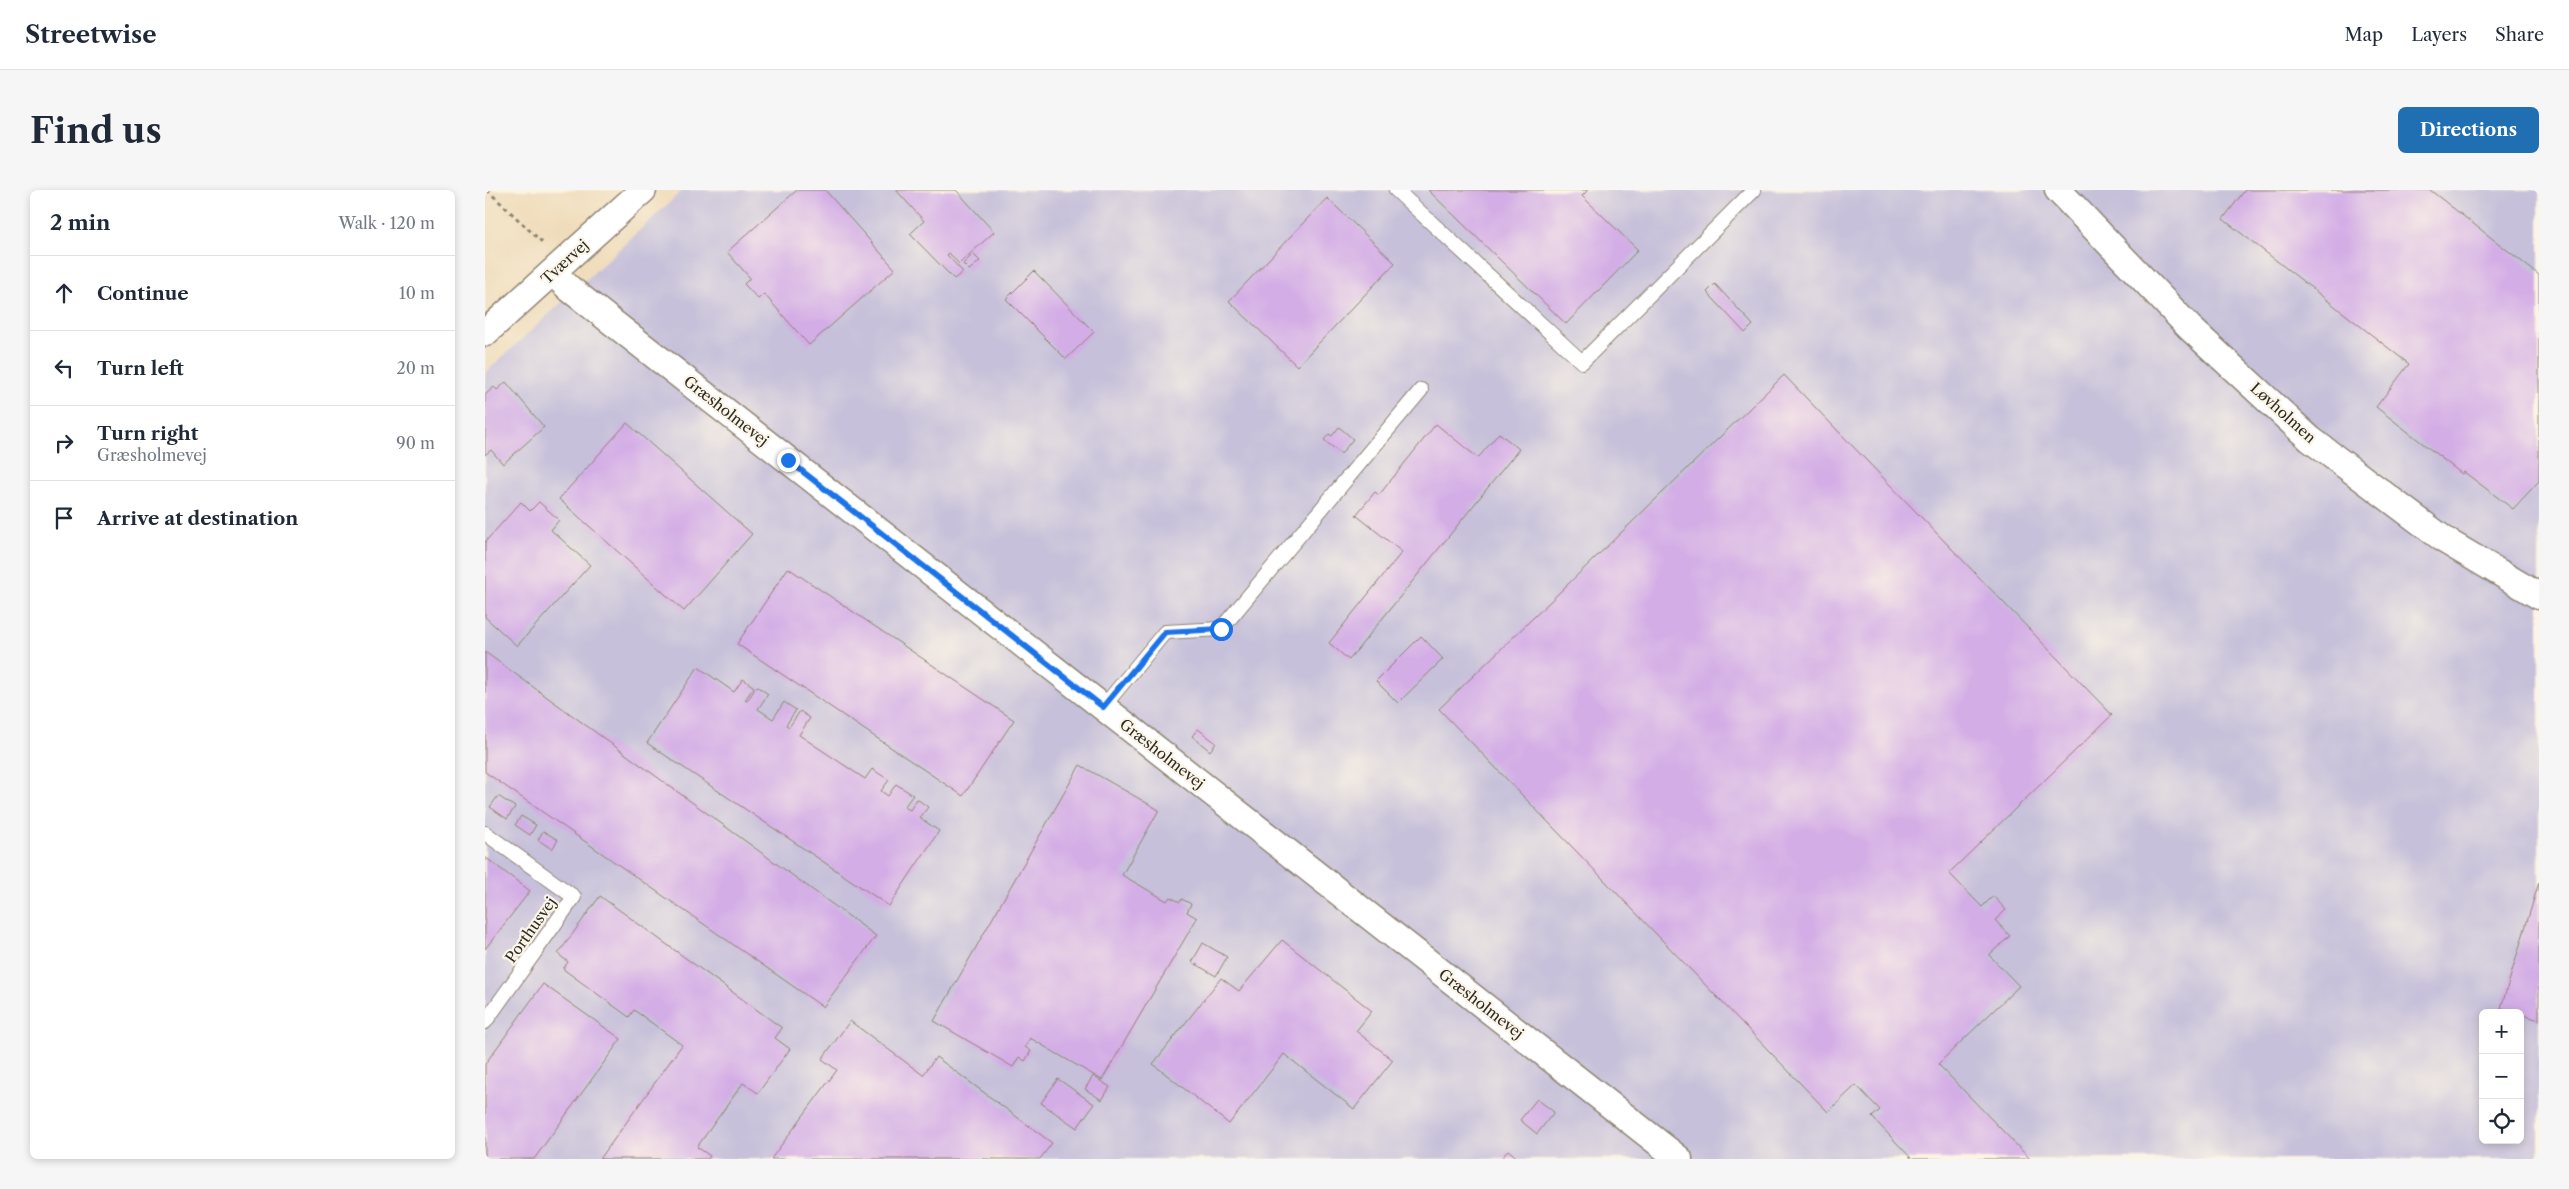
<!DOCTYPE html>
<meta charset="utf-8">
<style>
:root{--surface:#fff;--page:#f6f6f7;--text:#1f2937;--muted:#747a83;--line:#e0e1e3;--accent:#1f6fb2}
body{margin:0;font-family:"Libre Caslon Text",serif;background:var(--page);color:var(--text)}
.controls{position:absolute;right:15px;bottom:15px;display:grid;overflow:hidden;border-radius:8px;box-shadow:0 2px 8px #0003}
.controls button{width:45px;height:45px;display:grid;place-items:center;padding:0;border:0;border-bottom:1px solid var(--line);background:var(--surface);color:var(--text);font:25px sans-serif}
.stop{position:absolute;width:15px;height:15px;margin:-11px;border:4px solid #1a73e8;border-radius:50%;background:#fff}
.stop.end{background:#1a73e8;border-color:#fff;box-shadow:0 1px 5px #0008}
.list{margin:0;padding:0;list-style:none}
h2{display:flex;justify-content:space-between;align-items:center;height:65px;margin:0;padding:0 20px;font-size:21px}
h2 small{font-size:16px;font-weight:400;color:var(--muted)}
.list li{display:grid;grid-template-columns:32px 1fr auto;gap:15px;align-items:center;box-sizing:border-box;height:75px;padding:0 20px;border-top:1px solid var(--line)}
.list b{display:block;font-size:19px;white-space:nowrap}
.list p{margin:0;font-size:16px;white-space:nowrap;color:var(--muted)}
.list em{font-size:16px;font-style:normal;color:var(--muted)}
.icon{flex:none;width:28px;height:28px;fill:none;stroke:currentColor;stroke-width:2;stroke-linecap:round;stroke-linejoin:round}
.map{position:relative;flex:none;width:2054px;height:969px;overflow:hidden;border-radius:8px}
header{display:flex;align-items:center;gap:30px;box-sizing:border-box;height:70px;padding:0 25px;background:var(--surface);border-bottom:1px solid var(--line)}
header strong{font-size:24px}
nav{display:flex;gap:28px;margin-inline-start:auto;font-size:18px}
.intro{display:flex;align-items:center;justify-content:space-between;box-sizing:border-box;height:120px;padding:0 30px}
h1{margin:0;font-size:35px}
.button{padding:12px 22px;border-radius:8px;background:var(--accent);color:#fff;font-size:18px;font-weight:700}
main{display:flex;gap:30px;padding:0 30px}
aside{flex:1;background:var(--surface);border-radius:8px;box-shadow:0 2px 8px #0003}
.map>svg:first-child{display:block}
</style>
<header>
<strong>Streetwise</strong>
<nav><a>Map</a><a>Layers</a><a>Share</a></nav>
</header>
<div class="intro"><h1>Find us</h1><a class="button">Directions</a></div>
<main>
<aside>
<h2>2 min<small>Walk · 120 m</small></h2>
<ul class="list">
<li><svg class="icon" aria-label="ahead" viewBox="0 0 24 24"><path d="M12 20V5M6 11l6-6 6 6"/></svg><div><b>Continue</b></div><em>10 m</em></li>
<li><svg class="icon" aria-label="left" viewBox="0 0 24 24"><path d="M17 20v-9H6M10 6l-5 5 5 5"/></svg><div><b>Turn left</b></div><em>20 m</em></li>
<li><svg class="icon" aria-label="right" viewBox="0 0 24 24"><path d="M7 20v-9h11M14 6l5 5-5 5"/></svg><div><b>Turn right</b><p>Græsholmevej</p></div><em>90 m</em></li>
<li><svg class="icon" aria-label="arrive" viewBox="0 0 24 24"><path d="M6 21V4h12l-3 4 3 4H6"/></svg><div><b>Arrive at destination</b></div></li>
</ul>
</aside>
<div class="map">
<svg width="2054" height="969" viewBox="0 0 2054 969">
<rect width="100%" height="100%" fill="#fcf5e5"/>
<filter id="ink" filterUnits="userSpaceOnUse"><feTurbulence type="fractalNoise" baseFrequency=".02" numOctaves="2"/><feDisplacementMap in="SourceGraphic" scale="10" xChannelSelector="R" yChannelSelector="G"/><feConvolveMatrix kernelMatrix="1 2 1 2 8 2 1 2 1" color-interpolation-filters="sRGB"/></filter>
<filter id="wash" filterUnits="userSpaceOnUse"><feTurbulence type="fractalNoise" baseFrequency=".0096" numOctaves="4" result="noise"/><feDisplacementMap in="SourceGraphic" scale="20" xChannelSelector="R" yChannelSelector="G"/><feGaussianBlur stdDeviation="1.12" result="paint"/><feColorMatrix in="noise" values="0 0 0 0 0 0 0 0 0 0 0 0 0 0 0 0 0 1.4 0 .05"/><feComposite in="paint" operator="in"/></filter>
<g filter="url(#wash)">
<rect width="100%" height="100%" fill="#efdbb9"/>
<path fill="#c6c0da" fill-rule="evenodd" d="M198,0H2054V969H0V183ZM1998,823H2035V950H1998Z"/>
<g id="blocks">
<path fill="#d3ade6" d="M312,0H340L410,79L324,155L279,104L273,109L259,94L265,88L242,62Z
M411,0H471L509,42L474,74L464,63L462,65L478,82L469,89L425,44L439,31Z
M943,0H1103L1097,6L1153,60L1081,134Z
M1760,0H1945L2054,85V291L2028,319L1979,282L1977,284L1891,217L1924,174L1738,29Z
M842,8L910,73L812,176L744,111Z
M488,64L495,71L484,80L478,74Z
M549,81L609,142L581,169L521,109Z
M1230,94L1268,135L1260,143L1222,102Z
M1299,185L1627,525L1464,683L1497,717L1508,706L1521,720L1510,730L1525,746L1504,765L1534,796L1453,874L1545,969H1427L1387,927L1395,920L1371,895L1343,922L954,519Z
M21,192L59,237L18,274L6,260L0,265V205L9,197L12,200Z
M142,233L267,344L199,421L74,309Z
M951,234L993,268L1014,243L1034,259L864,470L844,453L917,362L871,325L890,302L894,305Z
M854,237L868,249L856,264L839,250L844,244L847,246Z
M36,312L45,321L54,312L74,330L66,340L105,375L32,456L0,427V352Z
M303,378L529,530L478,606L252,454Z
M936,446L958,469L913,513L891,491Z
M0,462L391,746L338,817L0,582Z
M213,477L249,502L258,489L269,497L260,510L262,511L272,496L283,504L273,519L288,529L299,512L311,520L301,535L304,537L315,521L325,528L314,545L380,589L387,579L404,590L396,601L403,606L411,594L428,605L419,617L425,620L432,609L443,617L435,628L454,641L404,716L162,553Z
M713,539L731,553L725,561L707,546Z
M595,575L674,620L637,685L682,711L685,707L695,712L697,709L706,714L702,722L712,728L617,890L545,848L540,857L546,861L540,871L534,867L528,877L449,831Z
M13,606L30,617L22,629L5,617Z
M36,626L51,635L45,645L30,635Z
M58,641L73,650L67,659L53,650Z
M0,667L45,701L0,759Z
M2054,692V830L2016,818Z
M115,706L297,838L290,848L305,859L273,903L258,893L212,957L225,966L223,969H115L197,855L149,820L144,827L78,779L83,772L73,764Z
M797,750L887,821L871,841L908,870L869,919L799,864L744,934L668,874L736,788L754,801Z
M718,753L742,767L731,786L707,772Z
M58,794L136,849L49,969H0V874Z
M365,831L438,885L451,867L567,953L555,969H286L352,880L337,869Z
M608,886L625,897L617,910L600,899Z
M573,889L609,914L592,938L556,913Z
M1052,909L1069,922L1052,944L1035,930Z
M1023,960L1034,969H1016Z"/>
</g>
</g>
<g filter="url(#ink)">
<use href="#blocks" fill-opacity="0" stroke="#8d8372" stroke-width="1"/>
<g fill="none" stroke-linecap="round" stroke-linejoin="round">
<g stroke="#8d8372" stroke-width="16">
<path id="service" d="M911,0L1097,172L1269,0
M618,517L680,442L736,439L936,200
M0,643L89,707L0,832"/>
</g>
<g stroke="#8d8372" stroke-width="29">
<path id="minor" d="M1573,0L1705,138L1825,249L1961,351L2054,406
M68,83L85,99L1194,969
M0,143L158,0"/>
</g>
<path stroke="#8d8372" stroke-width="3" stroke-dasharray="4 4" stroke-linecap="butt" d="M2,0L58,53"/>
<use href="#service" stroke="#fff" stroke-width="14"/>
<use href="#minor" stroke="#fff" stroke-width="26"/>
</g>
</g>
<g fill="none" stroke-linecap="round" stroke-linejoin="round" filter="url(#ink)">
<path stroke="#1a73e8" stroke-width="6" d="M303,270L618,517L680,442L736,439"/>
</g>
<g text-anchor="middle" stroke-width="4.5" stroke-linejoin="round" paint-order="stroke">
<g font-size="15" fill="#2b2b2b" stroke="#fcf5e5">
<text transform="translate(80 72) rotate(-43)" y="5">Tværvej</text>
<text transform="translate(241 221) rotate(38)" y="5">Græsholmevej</text>
<text transform="translate(1798 223) rotate(42)" y="5">Løvholmen</text>
<text transform="translate(677 564) rotate(38)" y="5">Græsholmevej</text>
<text transform="translate(46 740) rotate(-55)" y="5">Porthusvej</text>
<text transform="translate(996 814) rotate(38)" y="5">Græsholmevej</text>
</g>
</g>
</svg>
<div class="controls">
<button>+</button>
<button>−</button>
<button><svg class="icon" aria-label="locate" viewBox="0 0 24 24"><circle cx="12" cy="12" r="6"/><path d="M12 2v4M12 18v4M2 12h4M18 12h4"/></svg></button>
</div>
<div class="stop" style="left:736px;top:439px"></div>
<div class="stop end" style="left:303px;top:270px"></div>
</div>
</main>
